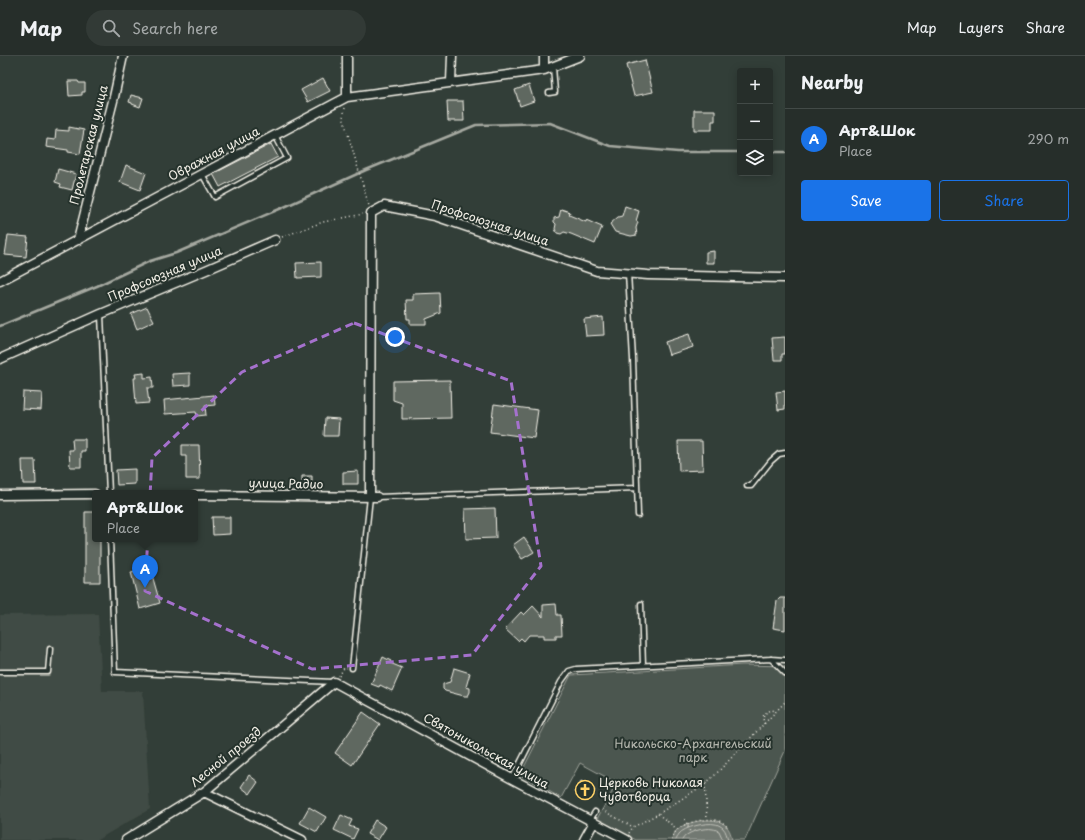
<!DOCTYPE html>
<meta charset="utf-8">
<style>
:root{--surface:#262e2a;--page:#323a36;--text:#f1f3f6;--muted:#a4a8a8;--line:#424a47;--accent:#1a73e8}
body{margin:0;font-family:"Playpen Sans",sans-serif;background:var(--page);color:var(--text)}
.controls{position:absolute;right:12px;top:12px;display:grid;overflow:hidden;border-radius:4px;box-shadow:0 2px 10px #0003}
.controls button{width:36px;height:36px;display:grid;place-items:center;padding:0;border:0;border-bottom:1px solid var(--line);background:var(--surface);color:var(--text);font:20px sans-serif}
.you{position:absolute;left:395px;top:281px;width:14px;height:14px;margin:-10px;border:3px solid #fff;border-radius:50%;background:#1a73e8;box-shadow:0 0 0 6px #1a73e833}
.badge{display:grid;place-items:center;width:26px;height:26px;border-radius:50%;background:var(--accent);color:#fff;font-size:13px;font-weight:700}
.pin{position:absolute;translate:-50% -33px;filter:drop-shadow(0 1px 2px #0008)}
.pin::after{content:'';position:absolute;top:21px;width:14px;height:12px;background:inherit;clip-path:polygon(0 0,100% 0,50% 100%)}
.popup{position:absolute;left:92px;top:434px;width:106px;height:52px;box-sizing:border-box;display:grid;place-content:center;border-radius:4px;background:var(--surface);filter:drop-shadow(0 1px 3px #0005);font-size:13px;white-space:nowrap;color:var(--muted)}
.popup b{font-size:15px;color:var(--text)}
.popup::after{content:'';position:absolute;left:50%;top:100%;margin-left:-8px;border:8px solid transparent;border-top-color:var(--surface)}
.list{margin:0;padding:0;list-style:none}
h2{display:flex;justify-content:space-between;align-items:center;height:52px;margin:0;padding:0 16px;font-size:17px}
h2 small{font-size:13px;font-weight:400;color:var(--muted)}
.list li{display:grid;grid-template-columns:26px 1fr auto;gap:12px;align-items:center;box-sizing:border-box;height:60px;padding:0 16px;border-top:1px solid var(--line)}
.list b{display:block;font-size:15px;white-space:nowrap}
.list p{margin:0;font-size:13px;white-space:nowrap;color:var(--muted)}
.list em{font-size:13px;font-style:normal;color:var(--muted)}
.actions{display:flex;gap:8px;padding:12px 16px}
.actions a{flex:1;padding:9px 0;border:1px solid var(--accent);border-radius:4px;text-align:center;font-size:14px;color:var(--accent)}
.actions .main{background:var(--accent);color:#fff}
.icon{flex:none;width:22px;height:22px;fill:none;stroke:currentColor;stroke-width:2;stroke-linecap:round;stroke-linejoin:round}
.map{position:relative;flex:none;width:785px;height:784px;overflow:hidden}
header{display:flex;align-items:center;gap:24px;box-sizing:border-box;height:56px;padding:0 20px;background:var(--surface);border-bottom:1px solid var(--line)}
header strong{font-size:19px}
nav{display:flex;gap:22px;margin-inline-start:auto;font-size:14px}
.search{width:280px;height:36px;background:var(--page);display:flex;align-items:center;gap:10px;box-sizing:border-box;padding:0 14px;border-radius:22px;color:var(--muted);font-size:15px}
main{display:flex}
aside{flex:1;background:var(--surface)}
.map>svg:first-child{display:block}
</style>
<header>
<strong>Map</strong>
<div class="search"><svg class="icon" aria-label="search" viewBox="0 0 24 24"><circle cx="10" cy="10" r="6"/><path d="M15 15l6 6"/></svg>Search here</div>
<nav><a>Map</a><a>Layers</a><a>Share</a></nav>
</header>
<main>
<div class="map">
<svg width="785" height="784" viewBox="0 0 785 784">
<rect width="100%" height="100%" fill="#323e38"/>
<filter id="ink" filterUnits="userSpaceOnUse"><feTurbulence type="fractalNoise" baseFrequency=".025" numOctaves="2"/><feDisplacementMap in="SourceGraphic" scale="8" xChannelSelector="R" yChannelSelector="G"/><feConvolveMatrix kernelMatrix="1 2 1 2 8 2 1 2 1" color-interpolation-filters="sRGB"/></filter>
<g filter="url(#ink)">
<path fill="#404b44" d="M98,558L102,635H143L150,753L97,784H0V559Z"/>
<path fill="#4c564f" stroke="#a0a49c" d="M743,609L785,610V695L745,784H636L597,763L617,727L580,707L561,742L520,719L571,619Z"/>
<path fill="#727972" stroke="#a6a9a1" d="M707,764C722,764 730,769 732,784H672C673,781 674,777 676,775C683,767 698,765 707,764Z"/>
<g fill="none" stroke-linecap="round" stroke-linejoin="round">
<path stroke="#c0c1b9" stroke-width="1" d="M676,784C677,783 678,779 679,778C684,771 707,766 715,768C717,768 721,770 723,772C726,775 727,780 728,784
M682,784C685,776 705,771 713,773C715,773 718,775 719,775L723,784"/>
<path stroke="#a6a9a1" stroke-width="2.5" d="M770,96H785
M0,270L97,230L150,205L176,197L282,152L366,114L476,69L550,67L610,90L678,96H740"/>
</g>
<path fill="#5f6861" stroke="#f4f1e8" d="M645,4L653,36L634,40L626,9Z
M323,22L330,35L308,46L301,34Z
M68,25H78L79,27H85V36H82V39L69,40Z
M529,29L534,45L520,50L515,34Z
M131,39L143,42L140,51L132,48V47L129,46Z
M447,45H463L464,65H448Z
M694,54H715V65H712V74H694Z
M69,71L84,74L80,98L68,96V94L46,91L47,83L55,84L56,74L69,75Z
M271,88L278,101L220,131L213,118Z
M126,109L146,117L140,134L120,126Z
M58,113L76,118L72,134L60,131L61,128L55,126Z
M625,150L639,155L636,165L638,166L636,172L637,179L631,180L615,176L610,168L618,161L622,160Z
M561,153L570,156L569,159L586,166V164L602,171L595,188L571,178L564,176L561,178L557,177L555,173L556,168L554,166V162L559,161Z
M8,179L28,181L26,201L5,199Z
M714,195V207H706V196Z
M321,206V221L297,222L296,207Z
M440,237L441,257L426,263V268H410V263H407L406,244H413V238Z
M147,251L154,265L137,273L131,258Z
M603,261L604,279L586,280L584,263Z
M689,278L693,291L669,299L665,286Z
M785,281V298H782V304H774L772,282Z
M144,317V322L152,321L153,332H147L149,347L136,348L134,322H136L135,318Z
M190,317V329L173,330L172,318Z
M450,324L451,362L402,363V347L393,344V325Z
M785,335V353L778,354L776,336Z
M23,336L42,337L41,354L22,353Z
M214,339L215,349L205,350L206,359L197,360L196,356L165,358L164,344Z
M494,348L538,354L534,382L490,376Z
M325,362L339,363L338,380H324Z
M72,383H85V395H81V411H70L69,394H73Z
M678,385H702L703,414L679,415Z
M182,389H199L200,423H186V400H182Z
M22,404H35L36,428H23Z
M135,413V428L117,429L116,414Z
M358,415V428H343V416Z
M302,420H312V431H302Z
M495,452L496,482L466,483L465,453Z
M85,456H95V483H100V526H85Z
M212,461H230V478L213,479Z
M524,481L534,496L522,503L513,489Z
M150,512L160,547L140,553L131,516Z
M780,542H785V574L773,572L777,545Z
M556,548L557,559H561L562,579H556V582H544V579H529L524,585L521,582L518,585L505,573L521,556L524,559L533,550L543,561V549Z
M383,601L391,605L390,607L402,612L392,635L380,629L379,631L371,628Z
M454,612L470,617L466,631L470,632V636L468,640H464L445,635L443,633V628L450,626Z
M363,656L380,668L352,709L335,697Z
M249,719L258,726L250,738L241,731Z
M581,725L592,731L591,733L595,734L591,742L587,741L586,742L575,736Z
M309,751L326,761L317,776L300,767Z
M341,759L352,764L349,770L358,773L353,783L334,774Z
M375,764L386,771L378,784L367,778Z"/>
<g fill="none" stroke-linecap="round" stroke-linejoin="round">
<g stroke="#f4f1e8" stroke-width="7">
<path id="service" d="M549,37L555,36L553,11
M202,118L215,141L287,102L275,79
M628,217L633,303L638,459
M101,259L109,437
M747,430H751L771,405L779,398L785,397
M377,441L637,432
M110,483L115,616L333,626
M641,548L643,609
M771,603L785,617
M352,612L370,441
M0,616H48L50,593
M512,723L561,626L569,615L576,613L771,603L785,604
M590,764L595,756"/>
</g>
<g stroke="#f4f1e8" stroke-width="11">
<path id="minor" d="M347,0V41
M544,14V0
M451,26L452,0
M78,184L114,41L123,0
M0,225L347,41L544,14L580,0
M0,303L101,258L206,214L275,184
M0,439L95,438
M195,439L377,441
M370,441L371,157L384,150L435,160L597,215L648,219L785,222
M204,736L302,784
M126,784L204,736L334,626L512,723L627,784
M584,784L594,766"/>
</g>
<path stroke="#f4f1e8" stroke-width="1.5" stroke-dasharray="1 3" stroke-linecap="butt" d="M345,52L343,61L369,150
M282,181L323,166L363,158
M339,620L344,612H347
M764,668L763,662L764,658L771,654L776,655
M705,728L707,764
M602,754L633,771
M658,758L677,773
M685,763L690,776
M629,777L633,771L658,758L705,728L714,720L785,646
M672,784C673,781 674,778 676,775C682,767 705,762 715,764C720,764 725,768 728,772"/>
<use href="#service" stroke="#26332d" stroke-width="4"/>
<use href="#minor" stroke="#26332d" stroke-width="8"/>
</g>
</g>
<path fill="none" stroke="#a571cd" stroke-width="3" stroke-dasharray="8 5" stroke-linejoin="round" d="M354,267L511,325L541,510L472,599L312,613L145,535L152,402L242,316Z"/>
<defs>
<g id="church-ring" transform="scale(1)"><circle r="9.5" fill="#26332d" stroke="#ffd166" stroke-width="1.5"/><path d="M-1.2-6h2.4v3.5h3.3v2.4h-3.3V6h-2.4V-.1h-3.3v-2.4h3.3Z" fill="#ffd166"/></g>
</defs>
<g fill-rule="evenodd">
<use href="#church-ring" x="585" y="734"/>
</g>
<g text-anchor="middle" stroke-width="4" stroke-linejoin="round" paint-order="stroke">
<g font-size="12" fill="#f4f1e8" stroke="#26332d">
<text transform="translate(89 89) rotate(-76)" y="4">Пролетарская улица</text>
<text transform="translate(214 98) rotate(-28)" y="4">Овражная улица</text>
<text transform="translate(490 167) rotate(18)" y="4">Профсоюзная улица</text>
<text transform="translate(165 218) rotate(-23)" y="4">Профсоюзная улица</text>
<text transform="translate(286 428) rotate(1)" y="4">улица Радио</text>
<text transform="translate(486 695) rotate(29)" y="4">Святоникольская улица</text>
<text transform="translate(226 701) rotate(-39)" y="4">Лесной проезд</text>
</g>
<g font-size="12" fill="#b9bbb2" stroke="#26332d">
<text x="693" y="692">Никольско-Архангельский<tspan x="693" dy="14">парк</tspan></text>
</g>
<g font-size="12" fill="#f4f1e8" stroke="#26332d" text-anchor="start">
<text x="599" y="731">Церковь Николая<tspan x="599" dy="14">Чудотворца</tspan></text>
</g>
</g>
</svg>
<div class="controls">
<button>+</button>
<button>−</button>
<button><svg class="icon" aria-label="layers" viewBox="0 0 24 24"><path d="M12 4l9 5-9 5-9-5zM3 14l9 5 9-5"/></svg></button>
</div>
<div class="you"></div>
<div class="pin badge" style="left:145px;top:532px">A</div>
<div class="popup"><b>Арт&amp;Шок</b>Place</div>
</div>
<aside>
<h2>Nearby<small></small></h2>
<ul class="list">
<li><span class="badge">A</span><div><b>Арт&amp;Шок</b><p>Place</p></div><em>290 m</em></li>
</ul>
<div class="actions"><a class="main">Save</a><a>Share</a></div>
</aside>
</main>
